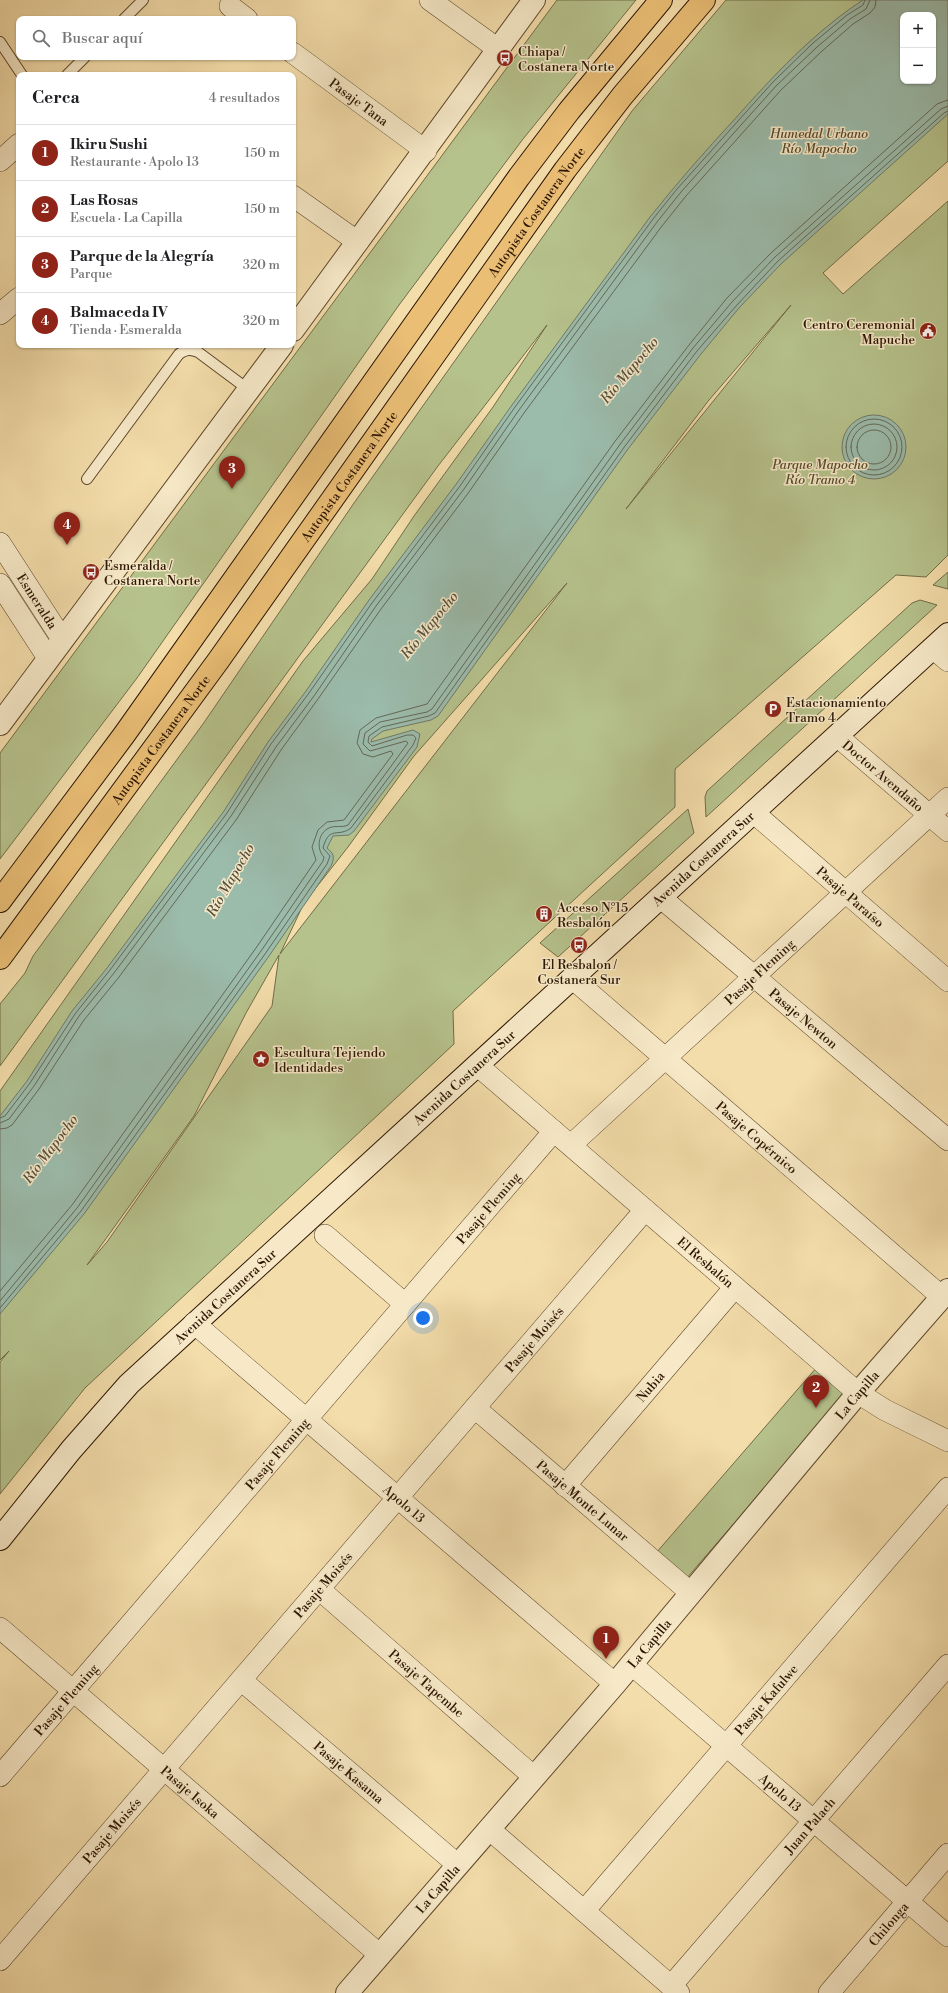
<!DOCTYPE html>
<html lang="es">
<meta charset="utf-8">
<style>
:root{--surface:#fff;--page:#f2f2f2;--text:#202124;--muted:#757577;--line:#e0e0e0;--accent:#8f2418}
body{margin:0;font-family:"Libre Bodoni",serif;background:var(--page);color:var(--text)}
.controls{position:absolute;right:12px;top:12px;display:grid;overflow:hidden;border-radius:8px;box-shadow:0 1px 3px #0004}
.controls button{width:36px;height:36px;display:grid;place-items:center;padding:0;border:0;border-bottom:1px solid var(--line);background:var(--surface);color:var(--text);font:20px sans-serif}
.you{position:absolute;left:423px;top:1318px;width:14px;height:14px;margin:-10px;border:3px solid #fff;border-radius:50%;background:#1a73e8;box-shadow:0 0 0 6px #1a73e833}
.badge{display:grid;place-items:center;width:26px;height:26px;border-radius:50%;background:var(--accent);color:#fff;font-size:13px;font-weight:700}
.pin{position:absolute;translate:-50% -33px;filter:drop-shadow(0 1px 2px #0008)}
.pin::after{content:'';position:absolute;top:21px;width:14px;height:12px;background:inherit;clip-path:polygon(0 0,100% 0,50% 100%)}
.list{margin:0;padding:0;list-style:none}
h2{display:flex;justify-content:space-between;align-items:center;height:52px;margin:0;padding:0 16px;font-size:17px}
h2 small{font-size:13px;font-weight:400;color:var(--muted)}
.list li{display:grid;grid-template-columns:26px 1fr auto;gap:12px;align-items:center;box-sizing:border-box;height:56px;padding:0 16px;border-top:1px solid var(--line)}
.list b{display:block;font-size:15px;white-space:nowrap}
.list p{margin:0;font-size:13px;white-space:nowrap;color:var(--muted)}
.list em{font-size:13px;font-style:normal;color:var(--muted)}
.icon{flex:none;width:22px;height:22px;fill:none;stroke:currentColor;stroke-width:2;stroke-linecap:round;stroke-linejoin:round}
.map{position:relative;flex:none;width:948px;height:1993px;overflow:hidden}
.search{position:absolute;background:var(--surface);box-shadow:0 1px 3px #0004;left:16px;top:16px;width:280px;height:44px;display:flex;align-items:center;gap:10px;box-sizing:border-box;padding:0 14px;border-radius:8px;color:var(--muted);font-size:15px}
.panel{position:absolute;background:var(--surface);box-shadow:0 1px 3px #0004;left:16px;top:72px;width:280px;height:276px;border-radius:8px}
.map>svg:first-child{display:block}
</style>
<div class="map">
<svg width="948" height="1993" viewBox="0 0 948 1993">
<rect width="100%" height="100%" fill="#f3ddaa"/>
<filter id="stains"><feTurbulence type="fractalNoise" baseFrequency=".005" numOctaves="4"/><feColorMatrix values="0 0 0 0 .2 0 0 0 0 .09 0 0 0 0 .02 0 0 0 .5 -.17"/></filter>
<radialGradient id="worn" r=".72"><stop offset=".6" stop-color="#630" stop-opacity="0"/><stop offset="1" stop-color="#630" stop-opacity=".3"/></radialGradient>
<path fill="#b6c28c" stroke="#716c47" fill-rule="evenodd" d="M557,0H636L523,139L399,305L137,678L0,859V753Z
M726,0H948V161L823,273L843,294L948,201V555L926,577L896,575L675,769V807L453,1011L454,1044L85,1388L0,1494V1362L9,1351L0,1360V1091L303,661L372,579L414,516L493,407L547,325L438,466L0,1066V1004L25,973L33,956L203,724L354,503L632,111ZM903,15H933V81H903ZM791,305L626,509L709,400ZM567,583L280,954L304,903L348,847L414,756ZM279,955L272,1006L107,1242L87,1265L194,1116L246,1013Z
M948,572V589L933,585Z
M920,600L937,605L706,817L705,797L707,791L912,603Z
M688,809L694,833L558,957L540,943Z
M817,1367L847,1392L686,1579L656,1553Z"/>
<path fill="#9bbbab" stroke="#6f7967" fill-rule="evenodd" d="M863,0H948V114L781,264L739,308L701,354L628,449L438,716L431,720L383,731L372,739L371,742L413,730L420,734L417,747L354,831L349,835L333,836L327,848C334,854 335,857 331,866L269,956L84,1214L0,1314V1116L27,1081L72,1011L107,968L224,811L268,742L306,691L369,600L457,483L512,405L650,217C677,183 705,151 734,120C773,76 814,32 863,0ZM903,15H933V81H903Z
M842 447a32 32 0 1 1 64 0a32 32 0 1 1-64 0Z"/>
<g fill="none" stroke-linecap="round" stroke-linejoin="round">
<path stroke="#646856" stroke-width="1" d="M846 447a28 28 0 1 1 56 0a28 28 0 1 1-56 0Z
M851 447a23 23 0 1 1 46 0a23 23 0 1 1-46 0Z
M857 447a17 17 0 1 1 34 0a17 17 0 1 1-34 0Z
M0,1118L5,1116L30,1083L75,1014L110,970L227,813L271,744L309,693L372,603L460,486L515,407L653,219L677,189L773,82L813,43L847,15L863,5L865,0
M0,1123L9,1119L34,1086L79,1016L114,973L231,816L276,747L314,696L376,606L464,489L519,410L657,222L681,192L776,86L817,47L850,19L866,9L870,0
M0,1129L7,1128L12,1125L39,1089L84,1020L119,977L236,820L281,750L318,699L381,609L469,492L524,413L662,226L686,196L781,90L821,52L853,24L870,13L875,7L876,0
M0,1291L72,1205L256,948L316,860L312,847L318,830L327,822L344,820L393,754L391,751L373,757L363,754L357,743L360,730L376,718L427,704L616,440L689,345L727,298L771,253L937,104L948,100
M0,1301L77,1208L261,951L323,861L324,857C316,849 318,833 329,828C335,825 342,828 348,825L408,743L406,741L370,751L363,744L365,733L380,722L427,712L432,709L621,443L693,348L732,302L775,257L941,109L948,106
M0,1308L81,1211L265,954L327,864L330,856L323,848C329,825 338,838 351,828L413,745L416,738L413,735H407L372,746L368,742L369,736L382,727L429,716L435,713L625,446L697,351L736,306L778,261L944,113L948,111"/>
<g stroke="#5e472c" stroke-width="12">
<path id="service" d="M124,19L143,0
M0,42L22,75
M67,75L85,57
M87,479L179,354C186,349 191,349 198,352L249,390"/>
</g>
<g stroke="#5e472c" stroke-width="22">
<g id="minor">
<path d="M430,0L498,49"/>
<path d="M230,6L247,19"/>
<path id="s1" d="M293,53L426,151"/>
<path d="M0,161L19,144"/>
<path d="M293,196L358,242"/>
<path d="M0,314L19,298"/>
<path id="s2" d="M0,543L62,639"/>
<path d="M0,584L48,658"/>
<path d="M933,648L948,661"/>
<path id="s3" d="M837,736L948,831"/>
<path id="s4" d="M753,812L948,981"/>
<path id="s5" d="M660,897L948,1140"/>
<path id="s6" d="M572,978L942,1297"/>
<path id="s7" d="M477,1065L858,1393L885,1410L948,1441"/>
<path id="s8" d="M571,1145L948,798"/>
<path d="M325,1235L405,1304"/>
<path id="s9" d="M194,1323L615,1684"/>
<path id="s10" d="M475,1408L691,1593"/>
<path id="s11" d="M565,1486L735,1287"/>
<path id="s12" d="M319,1589L534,1777"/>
<path id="s13" d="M0,1628L380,1955"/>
<path id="s14" d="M631,1664L948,1936"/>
<path id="s15" d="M241,1680L458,1865"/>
<path id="s16" d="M0,1776L554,1131"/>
<path d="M489,1829L679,1993"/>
<path id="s17" d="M584,1911L948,1488"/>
<path id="s18" d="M0,1960L645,1210"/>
<path id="s19" d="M671,1986L948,1665"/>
<path id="s20" d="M829,1993L948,1854"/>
</g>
</g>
<g stroke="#5e472c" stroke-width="24">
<g id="tertiary">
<path d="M293,330L534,0"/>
<path d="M0,724L282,345"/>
<path id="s21" d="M347,1993L615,1684L858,1393L948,1290"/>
</g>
</g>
<g stroke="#2c1502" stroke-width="24">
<g id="secondary">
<path id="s22" d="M0,1539L71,1450L129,1384L948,634"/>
</g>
</g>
<g stroke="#2c1502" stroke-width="24">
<g id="motorway">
<path d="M0,901L124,735L519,177L569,111L661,0"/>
<path id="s23" d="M0,958L218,661L565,170L623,95L704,0"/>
</g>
</g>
<use href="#service" stroke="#f7e9c8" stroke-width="10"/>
<use href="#minor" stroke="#f7e9c8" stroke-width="21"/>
<use href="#tertiary" stroke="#f7e9c8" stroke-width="22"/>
<use href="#secondary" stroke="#f7e9c8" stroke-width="22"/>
<use href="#motorway" stroke="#eabe75" stroke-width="22"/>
</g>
<defs>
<g id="bus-disc" transform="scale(0.9)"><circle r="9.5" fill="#8f2418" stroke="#f7e9c8"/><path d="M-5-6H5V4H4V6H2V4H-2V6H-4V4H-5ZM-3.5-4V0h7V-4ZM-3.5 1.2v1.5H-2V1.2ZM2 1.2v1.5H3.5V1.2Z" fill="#fff"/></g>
<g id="civic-disc" transform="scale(0.9)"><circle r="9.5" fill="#8f2418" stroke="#f7e9c8"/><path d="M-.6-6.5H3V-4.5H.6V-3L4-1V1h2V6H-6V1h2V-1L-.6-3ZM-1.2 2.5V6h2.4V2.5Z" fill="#fff"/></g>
<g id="parking-disc" transform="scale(0.9)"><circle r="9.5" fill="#8f2418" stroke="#f7e9c8"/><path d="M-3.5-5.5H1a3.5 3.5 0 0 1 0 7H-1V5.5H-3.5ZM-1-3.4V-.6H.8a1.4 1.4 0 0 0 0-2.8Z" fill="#fff"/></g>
<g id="building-disc" transform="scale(0.9)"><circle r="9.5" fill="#8f2418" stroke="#f7e9c8"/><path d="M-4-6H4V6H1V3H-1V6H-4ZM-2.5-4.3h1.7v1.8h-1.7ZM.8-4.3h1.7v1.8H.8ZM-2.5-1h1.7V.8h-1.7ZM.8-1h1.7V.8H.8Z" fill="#fff"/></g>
<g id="sight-disc" transform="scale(0.9)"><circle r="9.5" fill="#8f2418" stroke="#f7e9c8"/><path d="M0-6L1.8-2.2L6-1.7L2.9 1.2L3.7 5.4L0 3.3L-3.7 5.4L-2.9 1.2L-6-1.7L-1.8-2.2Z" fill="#fff"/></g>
</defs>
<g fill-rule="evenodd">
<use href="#bus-disc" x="505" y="58"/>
<use href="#civic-disc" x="928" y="331"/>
<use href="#bus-disc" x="91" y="572"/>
<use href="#parking-disc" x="773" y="709"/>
<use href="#building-disc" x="544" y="914"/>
<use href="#bus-disc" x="579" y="945"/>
<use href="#sight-disc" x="261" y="1059"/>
</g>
<g text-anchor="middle" stroke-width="3" stroke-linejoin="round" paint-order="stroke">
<g font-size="13" fill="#2c1502" stroke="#f7e9c8" text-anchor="start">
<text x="518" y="56">Chiapa /<tspan x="518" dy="15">Costanera Norte</tspan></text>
<text x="915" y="329" text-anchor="end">Centro Ceremonial<tspan x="915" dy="15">Mapuche</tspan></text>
<text x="104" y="570">Esmeralda /<tspan x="104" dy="15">Costanera Norte</tspan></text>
<text x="786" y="707">Estacionamiento<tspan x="786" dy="15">Tramo 4</tspan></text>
<text x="557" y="912">Acceso N°15<tspan x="557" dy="15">Resbalón</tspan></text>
<text x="579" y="969" text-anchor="middle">El Resbalon /<tspan x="579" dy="15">Costanera Sur</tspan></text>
<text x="274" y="1057">Escultura Tejiendo<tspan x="274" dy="15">Identidades</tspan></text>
</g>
<g font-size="13" fill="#2c1502" stroke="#f7e9c8">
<text dy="5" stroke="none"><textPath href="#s1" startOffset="82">Pasaje Tana</textPath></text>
<text dy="5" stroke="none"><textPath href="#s23" startOffset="919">Autopista Costanera Norte</textPath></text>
<text dy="5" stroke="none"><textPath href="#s23" startOffset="595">Autopista Costanera Norte</textPath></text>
<text dy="5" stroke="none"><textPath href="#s2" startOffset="69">Esmeralda</textPath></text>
<text dy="5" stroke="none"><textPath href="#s23" startOffset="271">Autopista Costanera Norte</textPath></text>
<text dy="5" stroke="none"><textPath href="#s3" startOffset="61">Doctor Avendaño</textPath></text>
<text dy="5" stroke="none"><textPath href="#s22" startOffset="980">Avenida Costanera Sur</textPath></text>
<text dy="5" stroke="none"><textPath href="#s4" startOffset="129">Pasaje Paraíso</textPath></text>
<text dy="5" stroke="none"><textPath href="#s8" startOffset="256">Pasaje Fleming</textPath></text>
<text dy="5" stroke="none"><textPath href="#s5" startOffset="188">Pasaje Newton</textPath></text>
<text dy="5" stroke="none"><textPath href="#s22" startOffset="656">Avenida Costanera Sur</textPath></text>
<text dy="5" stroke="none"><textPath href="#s6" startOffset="244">Pasaje Copérnico</textPath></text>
<text dy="5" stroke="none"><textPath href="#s16" startOffset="749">Pasaje Fleming</textPath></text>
<text dy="5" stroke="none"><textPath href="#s7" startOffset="302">El Resbalón</textPath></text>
<text dy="5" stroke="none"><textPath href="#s22" startOffset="332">Avenida Costanera Sur</textPath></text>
<text dy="5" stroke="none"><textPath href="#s18" startOffset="819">Pasaje Moisés</textPath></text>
<text dy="5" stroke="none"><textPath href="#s11" startOffset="131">Nubia</textPath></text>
<text dy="5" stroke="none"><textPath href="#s21" startOffset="786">La Capilla</textPath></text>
<text dy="5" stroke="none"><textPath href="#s16" startOffset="425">Pasaje Fleming</textPath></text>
<text dy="5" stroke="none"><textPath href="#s10" startOffset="142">Pasaje Monte Lunar</textPath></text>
<text dy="5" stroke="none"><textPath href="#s9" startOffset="277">Apolo 13</textPath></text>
<text dy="5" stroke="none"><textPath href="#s18" startOffset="495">Pasaje Moisés</textPath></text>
<text dy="5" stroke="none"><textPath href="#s21" startOffset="462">La Capilla</textPath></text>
<text dy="5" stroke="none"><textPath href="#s12" startOffset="143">Pasaje Tapembe</textPath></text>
<text dy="5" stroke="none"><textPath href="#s16" startOffset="101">Pasaje Fleming</textPath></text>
<text dy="5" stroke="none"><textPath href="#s17" startOffset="279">Pasaje Kafulwe</textPath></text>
<text dy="5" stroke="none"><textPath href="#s15" startOffset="142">Pasaje Kasama</textPath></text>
<text dy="5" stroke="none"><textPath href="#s13" startOffset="251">Pasaje Isoka</textPath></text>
<text dy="5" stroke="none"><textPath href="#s14" startOffset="197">Apolo 13</textPath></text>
<text dy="5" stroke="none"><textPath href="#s19" startOffset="212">Juan Palach</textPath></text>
<text dy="5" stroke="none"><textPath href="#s18" startOffset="171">Pasaje Moisés</textPath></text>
<text dy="5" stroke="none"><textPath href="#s21" startOffset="138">La Capilla</textPath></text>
<text dy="5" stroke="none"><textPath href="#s20" startOffset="91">Chilonga</textPath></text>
</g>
<g font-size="13" font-style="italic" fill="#55492b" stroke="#f7e9c8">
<text x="819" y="138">Humedal Urbano<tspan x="819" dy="15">Río Mapocho</tspan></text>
<text x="820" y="469">Parque Mapocho<tspan x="820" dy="15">Río Tramo 4</tspan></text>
</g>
<g font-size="14" font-style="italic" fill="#534f3d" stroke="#f7e9c8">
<text transform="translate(629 370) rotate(-50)" y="5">Río Mapocho</text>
<text transform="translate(429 625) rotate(-51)" y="5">Río Mapocho</text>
<text transform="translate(230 880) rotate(-60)" y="5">Río Mapocho</text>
<text transform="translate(50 1149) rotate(-53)" y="5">Río Mapocho</text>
</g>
</g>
<rect width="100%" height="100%" filter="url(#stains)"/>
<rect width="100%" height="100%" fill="url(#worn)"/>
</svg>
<div class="controls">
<button>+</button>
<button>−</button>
</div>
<div class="you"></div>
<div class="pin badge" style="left:606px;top:1659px">1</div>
<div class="pin badge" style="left:816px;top:1408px">2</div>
<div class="pin badge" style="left:232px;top:489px">3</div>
<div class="pin badge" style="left:67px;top:545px">4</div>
<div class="search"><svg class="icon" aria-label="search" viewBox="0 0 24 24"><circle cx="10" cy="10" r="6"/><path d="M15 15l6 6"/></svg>Buscar aquí</div>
<section class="panel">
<h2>Cerca<small>4 resultados</small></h2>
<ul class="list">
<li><span class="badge">1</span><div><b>Ikiru Sushi</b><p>Restaurante · Apolo 13</p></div><em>150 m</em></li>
<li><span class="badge">2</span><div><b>Las Rosas</b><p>Escuela · La Capilla</p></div><em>150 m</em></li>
<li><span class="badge">3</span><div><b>Parque de la Alegría</b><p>Parque</p></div><em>320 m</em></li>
<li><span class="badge">4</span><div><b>Balmaceda IV</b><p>Tienda · Esmeralda</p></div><em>320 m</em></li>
</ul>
</section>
</div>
